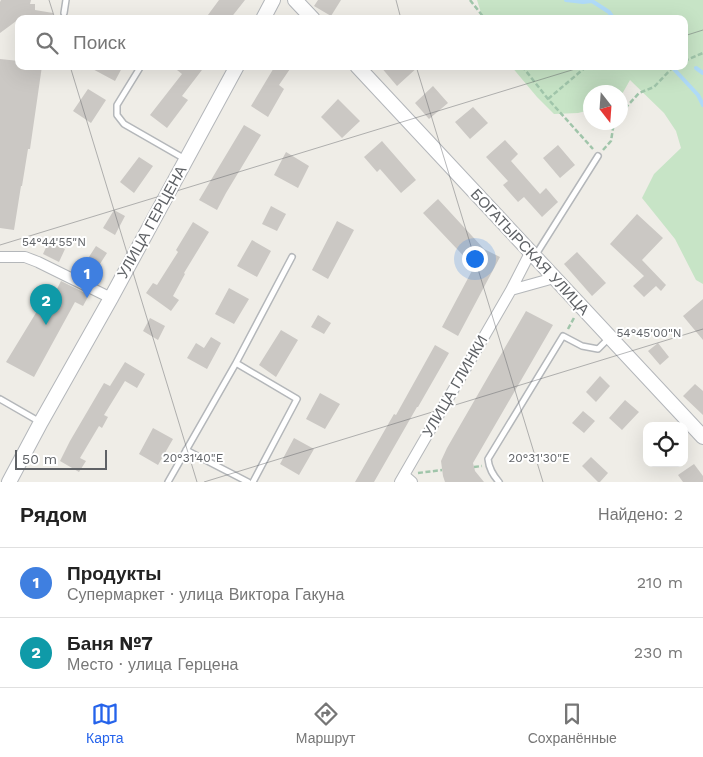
<!DOCTYPE html>
<html lang="ru">
<meta charset="utf-8">
<style>
:root{--surface:#fff;--page:#f6f6f6;--text:#222;--muted:#767676;--line:#e0e0e0;--accent:#2563eb}
body{margin:0;font-family:"Work Sans",sans-serif;background:var(--page);color:var(--text)}
.controls{position:absolute;right:15px;bottom:15px;display:grid;overflow:hidden;border-radius:10px;box-shadow:0 5px 20px #0002}
.controls button{width:45px;height:45px;display:grid;place-items:center;padding:0;border:0;border-bottom:1px solid var(--line);background:var(--surface);color:var(--text);font:25px sans-serif}
.compass{position:absolute;left:583px;top:85px;width:45px;height:45px;border-radius:50%;background:var(--surface);box-shadow:0 5px 20px #0002;rotate:163deg}
.scale{position:absolute;left:15px;bottom:12px;width:92px;box-sizing:border-box;padding-left:5px;border:2px solid #5f6266;border-top:0;font-size:14px;line-height:18px;white-space:nowrap;color:#5f6266;-webkit-text-stroke:4px #fff;paint-order:stroke}
.you{position:absolute;left:474px;top:258px;width:18px;height:18px;margin:-12px;border:4px solid #fff;border-radius:50%;background:#1a73e8;box-shadow:0 0 0 8px #1a73e833}
.badge{display:grid;place-items:center;width:32px;height:32px;border-radius:50%;background:var(--accent);color:#fff;font-size:16px;font-weight:700}
.pin{position:absolute;translate:-50% -41px;filter:drop-shadow(0 1px 2px #0008)}
.pin::after{content:'';position:absolute;top:26px;width:18px;height:15px;background:inherit;clip-path:polygon(0 0,100% 0,50% 100%)}
.list{margin:0;padding:0;list-style:none}
h2{display:flex;justify-content:space-between;align-items:center;height:65px;margin:0;padding:0 20px;font-size:21px}
h2 small{font-size:16px;font-weight:400;color:var(--muted)}
.list li{display:grid;grid-template-columns:32px 1fr auto;gap:15px;align-items:center;box-sizing:border-box;height:70px;padding:0 20px;border-top:1px solid var(--line)}
.list b{display:block;font-size:19px;white-space:nowrap}
.list p{margin:0;font-size:16px;white-space:nowrap;color:var(--muted)}
.list em{font-size:16px;font-style:normal;color:var(--muted)}
.icon{flex:none;width:28px;height:28px;fill:none;stroke:currentColor;stroke-width:2;stroke-linecap:round;stroke-linejoin:round}
.map{position:relative;flex:none;width:703px;height:482px;overflow:hidden}
.search{position:absolute;background:var(--surface);box-shadow:0 5px 20px #0002;left:15px;right:15px;top:15px;height:55px;display:flex;align-items:center;gap:12px;box-sizing:border-box;padding:0 18px;border-radius:10px;color:var(--muted);font-size:19px}
.sheet{height:205px;background:var(--surface)}
nav{display:flex;justify-content:space-around;align-items:center;box-sizing:border-box;height:70px;border-top:1px solid var(--line);background:var(--surface);font-size:14px;color:var(--muted)}
nav a{display:grid;justify-items:center;gap:2px}
nav .on{color:var(--accent)}
.map>svg:first-child{display:block}
</style>
<div class="map">
<svg width="703" height="482" viewBox="0 0 703 482">
<rect width="100%" height="100%" fill="#efede7"/>
<path fill="#c7e4c6" d="M477,0H703V284L696,280L675,239L642,198L654,174L681,148L676,131L664,113L630,80L621,96L620,92H590V110L578,113L554,114L537,97L511,66H684V19H483Z"/>
<g fill="none" stroke-linecap="round" stroke-linejoin="round">
<path stroke="#afdaf7" stroke-width="4" d="M566,0L583,2L592,1L609,12L614,19
M671,66L698,95L703,105
M696,68L703,73"/>
</g>
<path fill="#cbc8c4" d="M1,0H31L30,4H35V10L53,13V19H19L0,33V2Z
M219,0H245L230,19H205Z
M318,0H341L331,16L314,6Z
M0,59L19,61V66H42L30,149H28L22,186H21L14,230L0,228Z
M87,66H123L115,81Z
M172,66H205L182,96L188,100L167,128L150,115L182,74Z
M275,66H292L279,85L284,89L268,117L251,106Z
M380,66H419L397,86Z
M433,86L448,103L429,119L415,103Z
M88,89L106,100L91,123L73,111Z
M338,99L360,121L342,138L321,117Z
M473,107L488,123L470,139L455,122Z
M244,125L261,135L226,193L217,210L199,200Z
M505,140L518,154L511,161L540,194L546,188L558,202L542,217L524,197L518,202L503,185L508,181L486,157Z
M382,141L416,180L401,193L380,169L377,172L364,157Z
M558,145L575,165L560,178L543,158Z
M286,152L309,166L298,188L274,175Z
M139,157L153,166L134,193L120,182Z
M438,199L484,249L500,257L458,336L442,327L474,267L423,213Z
M271,206L286,214L277,231L262,224Z
M114,210L125,216L115,235L103,228Z
M637,214L663,238L642,260L666,285L661,291L656,286L644,297L633,286L644,276L610,244Z
M337,221L354,230L328,279L312,270Z
M193,222L209,232L184,273L185,274L173,296L179,300L171,311L146,293L153,283L157,285L178,252L176,250Z
M252,240L271,251L257,277L237,266Z
M49,241L65,249L59,262L43,254Z
M96,246L107,253L98,267L87,260Z
M577,252L606,283L592,296L564,264Z
M61,281L89,295L83,306L75,302L34,377L6,362L42,303L48,307Z
M229,288L249,299L234,324L215,314Z
M703,299V340L683,316Z
M526,311L553,325L473,463L475,471L484,482H445L443,476L441,461L447,448Z
M318,315L331,323L324,334L311,327Z
M150,318L165,326L158,340L143,331Z
M281,330L298,340L276,377L259,365Z
M211,337L221,343L207,369L187,358L196,343L204,348Z
M658,343L669,357L660,365L648,351Z
M435,345L449,353L418,407H417L374,482H355L394,414L396,415Z
M125,362L145,374L137,388L125,381L104,415L108,417L102,428L99,426L80,458L86,461L79,472L60,461L70,441L104,383L110,386Z
M600,376L610,386L596,402L586,392Z
M695,384L703,391V415L683,396Z
M320,393L340,404L325,429L306,419Z
M625,400L639,412L622,430L609,418Z
M583,411L595,421L584,433L572,423Z
M153,428L173,439L158,465L139,454Z
M294,438L314,449L299,475L280,464Z
M591,457L608,473L600,482H598L582,466Z
M694,464L703,476V482H683L678,475Z"/>
<g fill="none" stroke-linecap="round" stroke-linejoin="round">
<g stroke="#b4b7ba" stroke-width="8">
<path id="lane" d="M64,13L66,0
M141,66L117,105V115L124,124L185,159
M535,256L598,156
M0,399L40,422
M186,450L248,482
M168,482L236,363
M253,482L297,399L236,363L292,257
M499,482C493,475 489,469 488,459L563,336L582,346L598,349L609,338"/>
</g>
<g stroke="#b4b7ba" stroke-width="12">
<path id="street" d="M0,257H25L38,262L111,298
M511,290L554,278
M404,475L412,482
M400,482L511,290L530,253"/>
</g>
<g stroke="#b3b6ba" stroke-width="16">
<path id="secondary" d="M295,0L313,19
M263,19L273,0
M357,66L703,437
M9,482L41,422L111,298L237,66"/>
</g>
<path stroke="#a0c5aa" stroke-width="2.5" stroke-dasharray="5 2.5" stroke-linecap="butt" d="M470,0L485,19
M684,61L703,53
M522,66L548,99L593,149
M548,99L587,66
M620,114L639,93L654,87L674,66
M603,150L611,141L614,122
M568,329L575,316
M474,467L482,466
M418,473L442,470"/>
<use href="#lane" stroke="#fff" stroke-width="5"/>
<use href="#street" stroke="#fff" stroke-width="10"/>
<use href="#secondary" stroke="#fff" stroke-width="14"/>
</g>
<path fill="none" stroke="#5f6266" stroke-width="1" stroke-opacity="0.45" d="M49,0L55,19M396,0L401,19M684,36L703,30M70,66L197,482M416,66L543,482M0,245L585,66M204,482L703,329"/>
<g text-anchor="middle" stroke-width="4" stroke-linejoin="round" paint-order="stroke">
<g font-size="15" fill="#5f6266" stroke="#fff">
<text transform="translate(152 222) rotate(-61)" y="5">УЛИЦА ГЕРЦЕНА</text>
<text transform="translate(530 252) rotate(47)" y="5">БОГАТЫРСКАЯ УЛИЦА</text>
<text transform="translate(455 386) rotate(-60)" y="5">УЛИЦА ГЛИНКИ</text>
</g>
</g>
<g font-size="12" text-anchor="middle" fill="#5f6266" stroke="#fff" stroke-width="4" stroke-linejoin="round" paint-order="stroke">
<text x="54" y="246">54°44'55"N</text>
<text x="649" y="337">54°45'00"N</text>
<text x="193" y="462">20°31'40"E</text>
<text x="539" y="462">20°31'30"E</text>
</g>
</svg>
<div class="controls">
<button><svg class="icon" aria-label="locate" viewBox="0 0 24 24"><circle cx="12" cy="12" r="6"/><path d="M12 2v4M12 18v4M2 12h4M18 12h4"/></svg></button>
</div>
<svg class="compass" viewBox="-18 -18 36 36"><path d="M0-13l5 13h-10z" fill="#e53935"/><path d="M0 13l5-13h-10z" fill="#767676"/></svg>
<div class="scale">50 m</div>
<div class="you"></div>
<div class="pin badge" style="left:87px;top:298px;background:#3f7fe0">1</div>
<div class="pin badge" style="left:46px;top:325px;background:#0f9aa8">2</div>
<div class="search"><svg class="icon" aria-label="search" viewBox="0 0 24 24"><circle cx="10" cy="10" r="6"/><path d="M15 15l6 6"/></svg>Поиск</div>
</div>
<section class="sheet">
<h2>Рядом<small>Найдено: 2</small></h2>
<ul class="list">
<li><span class="badge" style="background:#3f7fe0">1</span><div><b>Продукты</b><p>Супермаркет · улица Виктора Гакуна</p></div><em>210 m</em></li>
<li><span class="badge" style="background:#0f9aa8">2</span><div><b>Баня №7</b><p>Место · улица Герцена</p></div><em>230 m</em></li>
</ul>
</section>
<nav>
<a class="on"><svg class="icon" aria-label="map" viewBox="0 0 24 24"><path d="M3 6l6-2 6 2 6-2v14l-6 2-6-2-6 2zM9 4v14M15 6v14"/></svg>Карта</a>
<a><svg class="icon" aria-label="directions" viewBox="0 0 24 24"><path d="M12 3l9 9-9 9-9-9zM9 14v-3h6M13 9l2 2-2 2"/></svg>Маршрут</a>
<a><svg class="icon" aria-label="saved" viewBox="0 0 24 24"><path d="M7 4h10v16l-5-4-5 4z"/></svg>Сохранённые</a>
</nav>
